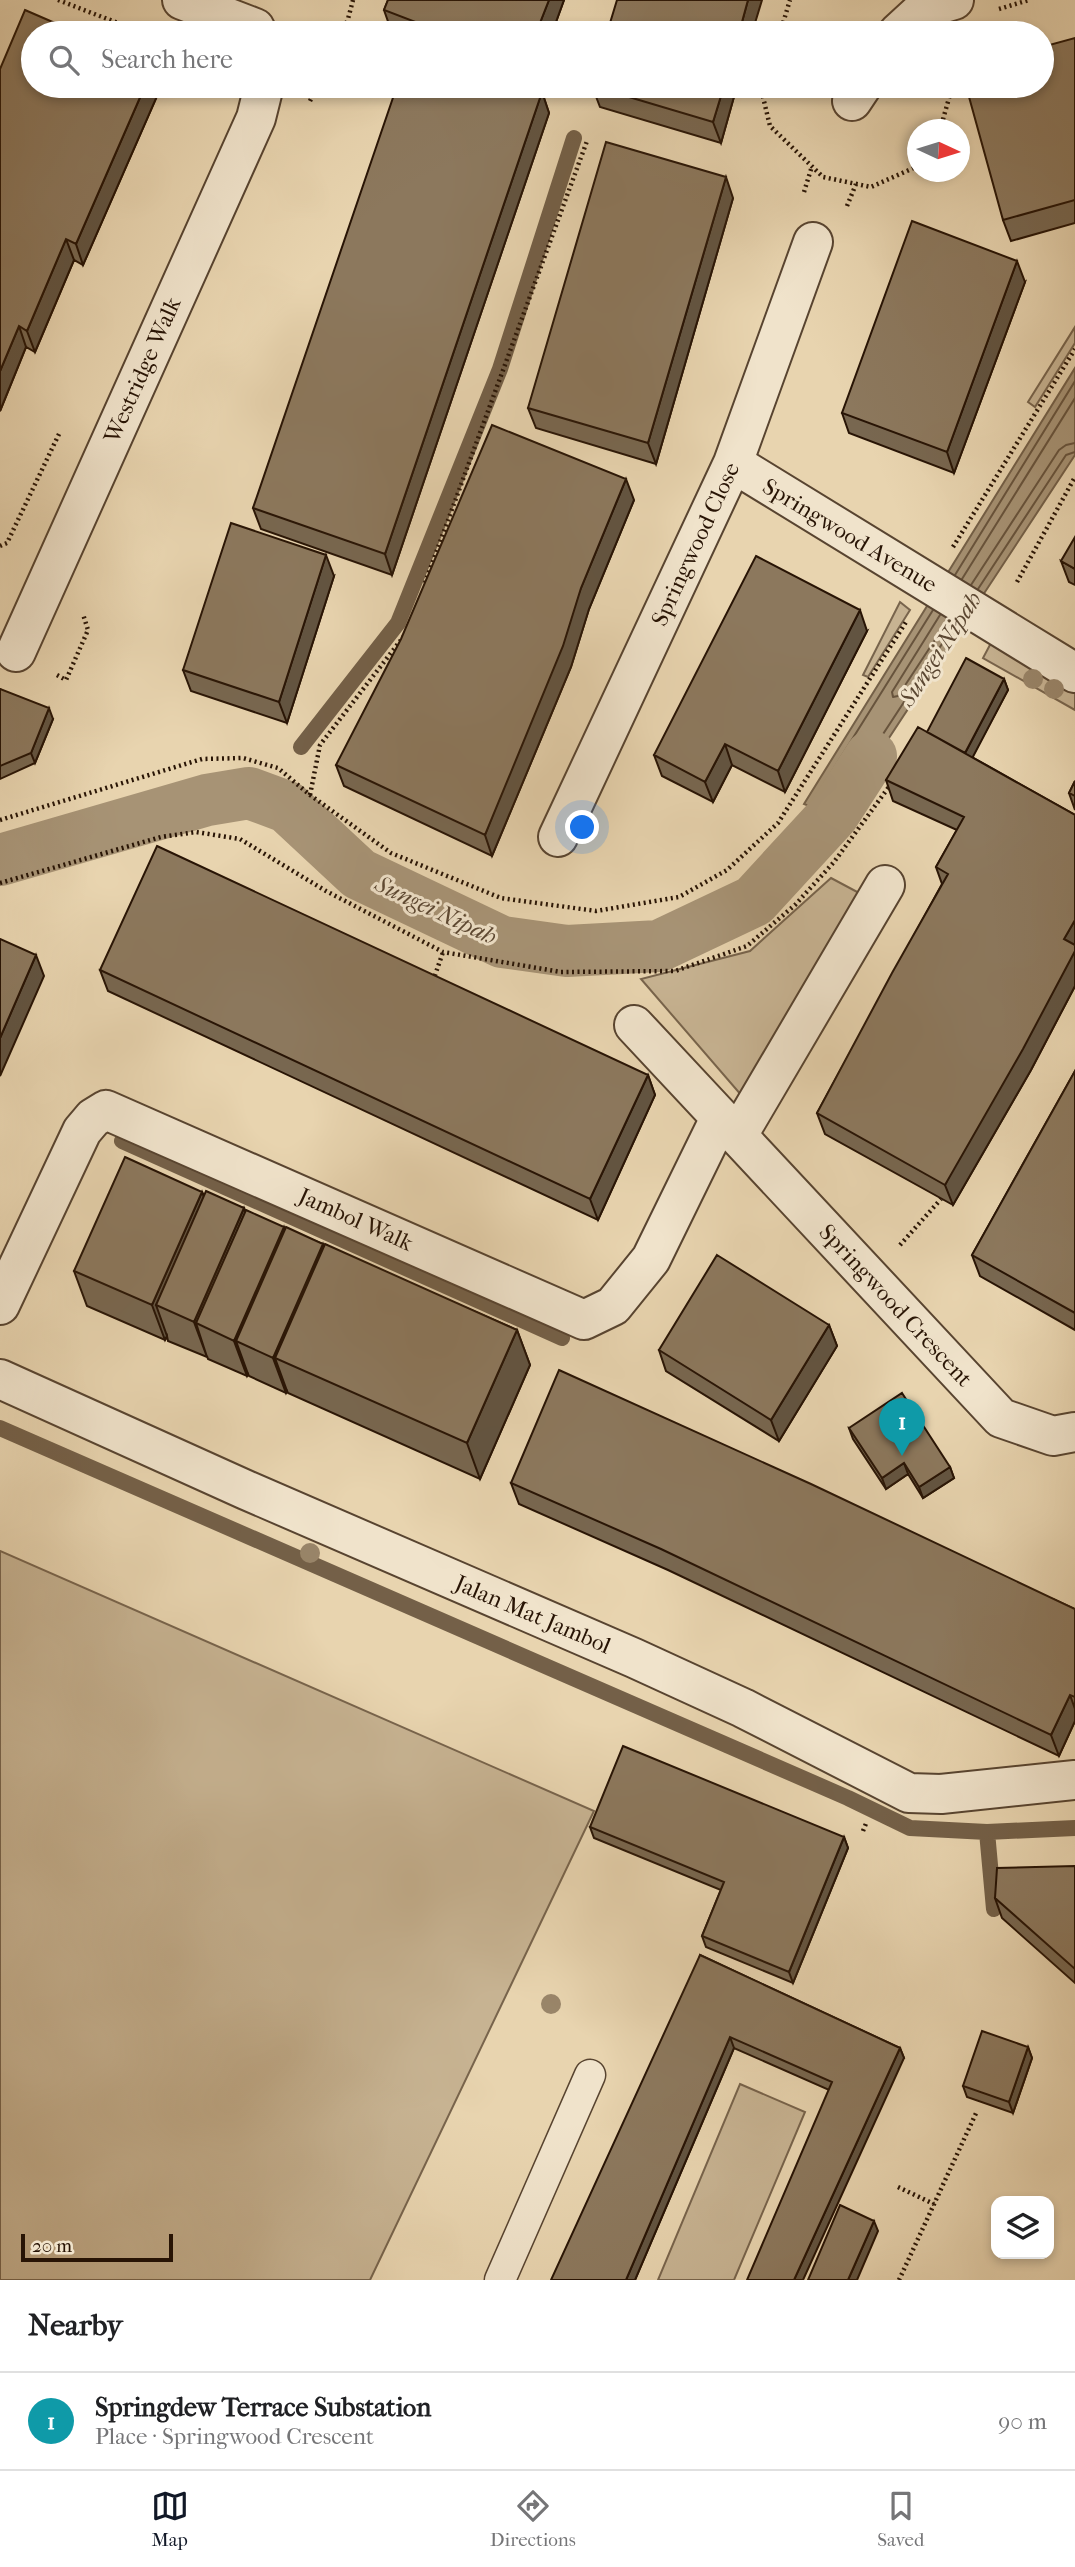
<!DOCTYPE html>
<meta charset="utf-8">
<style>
:root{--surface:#fff;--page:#f2f2f2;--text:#202124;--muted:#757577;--line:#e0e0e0;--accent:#111827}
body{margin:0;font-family:"IM FELL French Canon",serif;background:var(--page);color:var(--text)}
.controls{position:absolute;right:21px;bottom:21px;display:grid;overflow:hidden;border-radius:14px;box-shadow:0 4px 10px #0003}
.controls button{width:63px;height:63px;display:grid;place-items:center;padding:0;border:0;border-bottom:2px solid var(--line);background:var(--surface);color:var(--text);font:35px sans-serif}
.compass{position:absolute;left:907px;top:119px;width:63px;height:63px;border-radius:50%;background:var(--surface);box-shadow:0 4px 10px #0003;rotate:94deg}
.scale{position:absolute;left:21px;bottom:18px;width:152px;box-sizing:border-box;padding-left:7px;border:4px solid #281405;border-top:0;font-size:19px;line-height:24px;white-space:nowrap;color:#281405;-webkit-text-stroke:5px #f0e3cb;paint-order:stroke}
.you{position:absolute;left:583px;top:828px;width:24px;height:24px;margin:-18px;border:5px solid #fff;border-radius:50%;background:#1a73e8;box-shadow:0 0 0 10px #1a73e833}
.badge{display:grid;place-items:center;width:46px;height:46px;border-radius:50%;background:var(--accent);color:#fff;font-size:23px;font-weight:700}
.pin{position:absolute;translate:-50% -58px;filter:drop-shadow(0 2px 4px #0008)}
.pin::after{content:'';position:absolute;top:37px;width:24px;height:21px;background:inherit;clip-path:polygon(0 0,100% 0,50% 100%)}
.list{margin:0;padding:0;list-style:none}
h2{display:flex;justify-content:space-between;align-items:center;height:91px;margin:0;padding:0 28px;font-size:30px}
h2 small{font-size:23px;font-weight:400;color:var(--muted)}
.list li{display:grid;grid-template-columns:46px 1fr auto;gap:21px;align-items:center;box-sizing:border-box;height:98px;padding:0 28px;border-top:2px solid var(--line)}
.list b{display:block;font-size:26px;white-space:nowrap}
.list p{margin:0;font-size:23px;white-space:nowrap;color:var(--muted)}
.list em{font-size:23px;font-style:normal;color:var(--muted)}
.icon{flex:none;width:38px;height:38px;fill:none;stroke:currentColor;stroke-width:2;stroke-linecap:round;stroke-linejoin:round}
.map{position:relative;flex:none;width:1075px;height:2280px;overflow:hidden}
.search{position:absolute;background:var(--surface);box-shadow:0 4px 10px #0003;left:21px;right:21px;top:21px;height:77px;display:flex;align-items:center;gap:18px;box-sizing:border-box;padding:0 24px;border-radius:38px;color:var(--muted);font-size:26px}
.sheet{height:189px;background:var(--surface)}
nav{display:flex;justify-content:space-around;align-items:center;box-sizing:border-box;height:98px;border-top:2px solid var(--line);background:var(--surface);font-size:19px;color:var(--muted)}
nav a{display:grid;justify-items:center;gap:4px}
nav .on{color:var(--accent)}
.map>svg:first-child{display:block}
</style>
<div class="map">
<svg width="1075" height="2280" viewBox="0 0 1075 2280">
<rect width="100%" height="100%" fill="#e8d4af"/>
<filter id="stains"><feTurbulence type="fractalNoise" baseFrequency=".00286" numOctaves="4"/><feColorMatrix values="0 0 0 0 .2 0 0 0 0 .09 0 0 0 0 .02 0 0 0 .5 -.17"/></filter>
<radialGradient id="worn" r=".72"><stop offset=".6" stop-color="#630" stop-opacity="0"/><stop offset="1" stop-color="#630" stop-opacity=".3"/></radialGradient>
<path fill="#c7b392" stroke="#78644c" stroke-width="2" d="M1075,327V343L1035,407L1028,402Z
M900,602L910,610L868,677L863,675Z
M991,643L1075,691V710L983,658Z
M831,878L861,894L742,1096L641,979L750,951Z
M0,1551L594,1811L370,2280H0Z
M740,2084L805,2112L734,2280H658Z"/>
<path fill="#a79375" stroke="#746048" stroke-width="2" d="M1075,368V455L837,817L804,804Z"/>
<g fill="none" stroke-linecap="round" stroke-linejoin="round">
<path stroke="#68543d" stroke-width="2" d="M955,575L1075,381
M962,579L1075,398
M971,585L1059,450L1066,445L1075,443
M978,589L1066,455L1075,452
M933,610L816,797L818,802L832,808L836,806L955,624
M940,615L892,692L893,697L898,696L948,620"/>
<path stroke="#746048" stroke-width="16" d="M301,747L398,623L500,369L574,138
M122,1141L562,1338
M0,1428L848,1798L910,1828L987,1832L1075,1828
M987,1832L994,1909"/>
<path stroke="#a79375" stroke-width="52" d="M0,860L207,800L249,793L287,807L359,874L502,942L567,951L659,946L754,901L833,815L871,756"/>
<g stroke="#584430" stroke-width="33">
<path id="service" d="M500,2280L590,2075"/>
</g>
<g stroke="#584430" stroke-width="42">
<path id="minor" d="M182,0L255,28L257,33
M898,33L924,9L954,0
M852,101L862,86
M733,463L1075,673
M16,652L256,118L264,86
M558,837L733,463L813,242
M634,1025L1001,1418L1053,1436L1075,1432
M738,1135L885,885
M0,1305L82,1131L93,1118L106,1110L584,1320L613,1306L651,1259L720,1118
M0,1379L246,1490L634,1658L743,1708L909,1793L941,1794L1075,1780"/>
</g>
<path stroke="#281405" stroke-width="4.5" stroke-dasharray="2 3.5" stroke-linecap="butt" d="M58,0L144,33
M999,9L1029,0
M342,33L348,19L353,0
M780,33L790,0
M765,86L762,93L770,126L823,177L871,187L918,166
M310,101L317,86
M940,130L951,91L949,86
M804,192L812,166
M847,206L856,184
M0,546L7,543L59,434
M953,547L1075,349
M1017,582L1075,477
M425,583L587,141
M57,675L66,680L88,630L83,614
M310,795L320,745L404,636
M0,820L202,759L243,758L278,768L310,795L391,853L501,898L596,911L679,897L727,870L778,823L906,622
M0,883L161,837L196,832L240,839L326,891L443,952L561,972L675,971L747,946L795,905L834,862L891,784
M433,981L443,952
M900,1245L941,1199
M863,1831L867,1821
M898,2187L934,2204
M899,2280L977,2111"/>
<use href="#service" stroke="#f0e3cb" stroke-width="30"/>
<use href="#minor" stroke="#f0e3cb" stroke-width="38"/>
</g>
<g fill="#998569">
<circle cx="1033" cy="679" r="10"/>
<circle cx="1054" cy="689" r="10"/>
<circle cx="310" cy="1553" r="10"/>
<circle cx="551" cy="2004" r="10"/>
</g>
<path fill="#786750" stroke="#281405" stroke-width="2" d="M388,0H564L552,33H399L391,30L384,10Z
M1075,38V223L1011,241L1003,220Z
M33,86H160L161,87L83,265L74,260L35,352L26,347L0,411Z
M592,86H737L721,143L600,107Z
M542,92L549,113L392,575L261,529L253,508Z
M733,198L656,464L536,428L528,408Z
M1025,282L954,473L849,433L842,413Z
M634,500L589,609L571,667L492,856L344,786L336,765Z
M1061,561L1075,569V585L1069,582Z
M334,576L287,723L191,691L183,670Z
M867,631L785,792L732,765L713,802L662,776L654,755Z
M1004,679L1008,690L972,757L1075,815V986L1031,1070L953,1205L825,1134L817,1113L942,884L936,867L957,830L893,801L886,780L927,732Z
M0,689L53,719L35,763L0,779Z
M1075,781V810L1069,793Z
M100,970L648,1075L655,1095L598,1220L108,991Z
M1075,1071V1330L980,1276L972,1255Z
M202,1192L204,1195L244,1208L245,1211L285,1229L323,1244L324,1246L517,1330L530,1365L480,1479L288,1393L287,1391L286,1393L249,1376L248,1374L247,1376L208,1359L207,1356V1357L168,1341L167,1336L165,1340L87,1306L74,1271Z
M829,1325L837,1346L779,1441L666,1371L659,1350Z
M849,1428L950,1467L954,1478L923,1498L908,1474L886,1489L853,1439Z
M511,1483L1053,1599L1075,1609V1721L1059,1756L668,1570L519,1504Z
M590,1827L844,1837L848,1848L793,1983L706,1947L702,1936L721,1890L594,1838Z
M1075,1866V1983L1002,1918L995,1898Z
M700,1955L900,2048L904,2058L829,2090L734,2048L635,2280Z
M1028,2047L1032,2058L1013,2113L967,2097L963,2086Z"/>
<path fill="#625441" stroke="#281405" stroke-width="2" d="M549,0H564L552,33H536Z
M748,0H762L752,33H739Z
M145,86H160L161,87L83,265L76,244Z
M724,86H737L721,143L713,122Z
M542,92L549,113L392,575L385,554Z
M726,177L733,198L656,464L648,443Z
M66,239L74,260L35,352L27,331Z
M1017,261L1025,282L954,473L947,452Z
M19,326L26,347L0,411V371Z
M626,479L634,500L589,609L571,667L492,856L485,835L581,588Z
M326,555L334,576L287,723L279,702Z
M860,610L867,631L785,792L778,771Z
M1004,679L1008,690L966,770L962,759Z
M49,708L53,719L35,763L31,753Z
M725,744L732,765L713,802L705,782Z
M1075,920V986L1031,1070L953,1205L945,1185L1064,939Z
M36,955L44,976L0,1076V1038Z
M648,1075L655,1095L598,1220L590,1199Z
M202,1192L215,1227L156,1305L167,1336L165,1340L152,1305Z
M244,1208L257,1243L196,1323L207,1357L194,1322Z
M284,1227L297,1262L236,1341L248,1374L247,1376L234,1341Z
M323,1244L336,1279L275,1358L287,1391L286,1393L273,1358Z
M829,1325L837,1346L779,1441L771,1420Z
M517,1330L530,1365L480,1479L467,1443Z
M904,1463L908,1474L886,1489L882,1478Z
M950,1467L954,1478L923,1498L919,1487Z
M1070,1695L1075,1709V1721L1059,1756L1051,1735Z
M844,1837L848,1848L793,1983L789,1972Z
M730,2037L734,2048L635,2280H626Z
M1028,2047L1032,2058L1013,2113L1009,2102Z
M900,2048L904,2058L803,2280H794Z
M874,2221L878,2231L857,2280H848Z"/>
<path fill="#8c785d" stroke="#281405" stroke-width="2" d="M388,0H549L536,33H444L384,10Z
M617,0H748L739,33H607Z
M25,10L78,33H33V86H145L76,244L66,239L27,331L19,326L0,371V69Z
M1075,38V200L1003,220L966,86H1042V47Z
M397,86H524L542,92L385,554L253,508Z
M592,86H724L713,122Z
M606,142L726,177L648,443L528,408Z
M912,221L1017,261L947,452L842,413Z
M492,425L626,479L581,588L563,646L485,835L336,765L401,639Z
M231,523L326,555L279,702L183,670Z
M1075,537V569L1061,561Z
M756,556L860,610L778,771L725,744L705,782L654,755Z
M966,658L1004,679L965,753L927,732Z
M0,689L49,708L31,753L0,766Z
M918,727L1075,815V920L1064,939L1075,945V951L1023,1049L945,1185L817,1113L892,973L948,874L936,867L964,817L886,780Z
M1075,781V796L1069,793Z
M157,846L648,1075L590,1199L100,970Z
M0,939L36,955L0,1038Z
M1075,1071V1313L972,1255Z
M125,1157L202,1192L152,1305L74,1271Z
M206,1191L244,1208L194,1322L156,1305Z
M246,1210L284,1227L234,1341L196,1323Z
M286,1227L323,1244L273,1358L236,1341Z
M325,1244L517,1330L467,1443L275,1358Z
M717,1255L829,1325L771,1420L659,1350Z
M559,1370L811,1484L1075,1609V1697L1070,1695L1051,1735L661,1549L511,1483Z
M902,1393L950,1467L919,1487L904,1463L882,1478L849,1428Z
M623,1746L844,1837L789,1972L702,1936L724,1882L590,1827Z
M1075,1866V1969L995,1898L997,1868Z
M700,1955L900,2048L794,2280H747L832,2082L730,2037L626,2280H551Z
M982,2031L1028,2047L1009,2102L963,2086Z
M840,2205L874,2221L848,2280H808Z"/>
<g text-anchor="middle" stroke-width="6" stroke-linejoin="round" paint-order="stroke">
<g font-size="23" fill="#281405" stroke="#f0e3cb">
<text transform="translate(142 370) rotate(-66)" y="8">Westridge Walk</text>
<text transform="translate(850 535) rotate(31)" y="8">Springwood Avenue</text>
<text transform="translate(695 544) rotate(-65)" y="8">Springwood Close</text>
<text transform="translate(356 1219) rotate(24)" y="8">Jambol Walk</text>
<text transform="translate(896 1305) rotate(47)" y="8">Springwood Crescent</text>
<text transform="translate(533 1614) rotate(23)" y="8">Jalan Mat Jambol</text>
</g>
<g font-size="24" font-style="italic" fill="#5b4732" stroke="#f0e3cb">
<text transform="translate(940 649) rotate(-57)" y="8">Sungei Nipah</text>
<text transform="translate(436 910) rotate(25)" y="8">Sungei Nipah</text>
</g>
</g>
<rect width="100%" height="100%" filter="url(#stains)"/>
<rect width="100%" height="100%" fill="url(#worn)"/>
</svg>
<div class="controls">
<button><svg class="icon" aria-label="layers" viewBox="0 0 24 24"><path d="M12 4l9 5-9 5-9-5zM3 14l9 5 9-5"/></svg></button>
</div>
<svg class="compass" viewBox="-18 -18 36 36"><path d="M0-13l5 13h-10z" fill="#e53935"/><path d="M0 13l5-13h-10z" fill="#757577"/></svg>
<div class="scale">20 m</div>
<div class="you"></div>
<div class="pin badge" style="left:902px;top:1456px;background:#0f9aa8">1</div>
<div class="search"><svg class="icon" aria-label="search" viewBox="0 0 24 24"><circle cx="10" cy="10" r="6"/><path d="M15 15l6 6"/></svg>Search here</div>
</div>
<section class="sheet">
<h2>Nearby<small></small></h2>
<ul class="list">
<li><span class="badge" style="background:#0f9aa8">1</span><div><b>Springdew Terrace Substation</b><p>Place · Springwood Crescent</p></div><em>90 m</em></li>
</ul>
</section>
<nav>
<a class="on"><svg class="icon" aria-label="map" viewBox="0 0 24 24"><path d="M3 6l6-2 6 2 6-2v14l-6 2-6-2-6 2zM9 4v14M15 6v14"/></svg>Map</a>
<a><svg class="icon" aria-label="directions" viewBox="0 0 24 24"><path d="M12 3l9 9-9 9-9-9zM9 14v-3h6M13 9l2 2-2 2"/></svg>Directions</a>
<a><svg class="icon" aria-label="saved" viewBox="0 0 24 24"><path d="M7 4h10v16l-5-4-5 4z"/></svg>Saved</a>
</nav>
